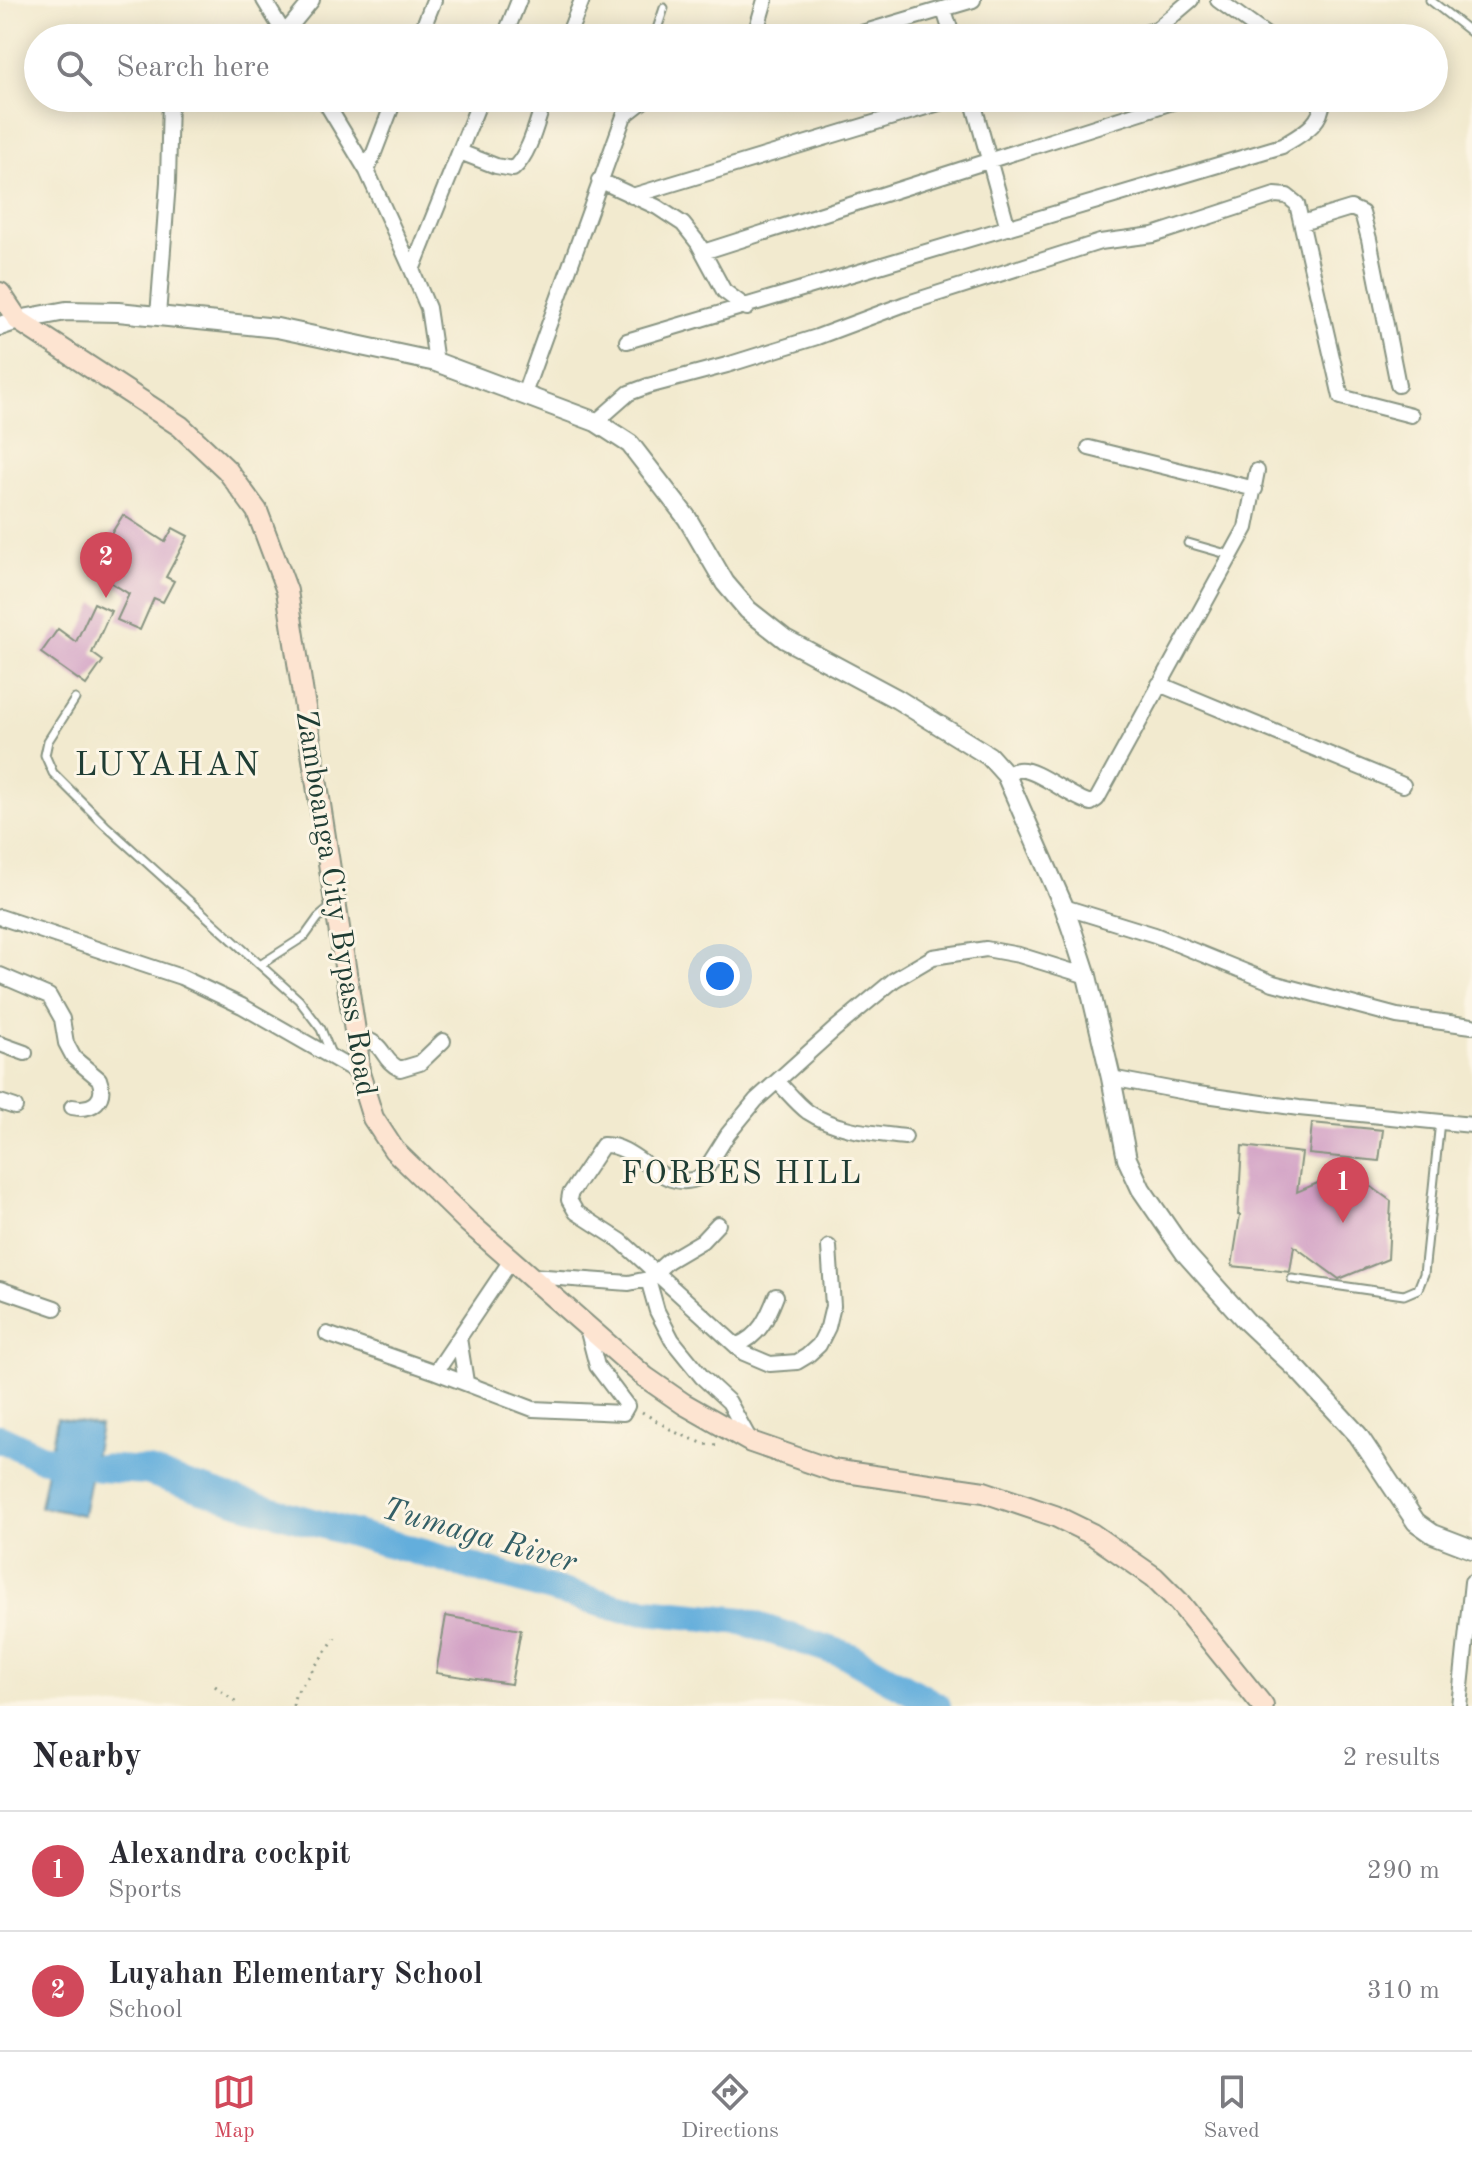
<!DOCTYPE html>
<style>
:root{--surface:#fff;--page:#f7f7f7;--text:#2b2b33;--muted:#7c7c81;--line:#e1e1e2;--accent:#d1495b}
body{margin:0;font-family:"Old Standard TT",serif;background:var(--page);color:var(--text)}
.you{position:absolute;left:720px;top:976px;width:28px;height:28px;margin:-20px;border:6px solid #fff;border-radius:50%;background:#1a73e8;box-shadow:0 0 0 12px #1a73e833}
.badge{display:grid;place-items:center;width:52px;height:52px;border-radius:50%;background:var(--accent);color:#fff;font-size:26px;font-weight:700}
.pin{position:absolute;translate:-50% -66px;filter:drop-shadow(0 2px 4px #0008)}
.pin::after{content:'';position:absolute;top:42px;width:28px;height:24px;background:inherit;clip-path:polygon(0 0,100% 0,50% 100%)}
.list{margin:0;padding:0;list-style:none}
h2{display:flex;justify-content:space-between;align-items:center;height:104px;margin:0;padding:0 32px;font-size:34px}
h2 small{font-size:26px;font-weight:400;color:var(--muted)}
.list li{display:grid;grid-template-columns:52px 1fr auto;gap:24px;align-items:center;box-sizing:border-box;height:120px;padding:0 32px;border-top:2px solid var(--line)}
.list b{display:block;font-size:30px;white-space:nowrap}
.list p{margin:0;font-size:26px;white-space:nowrap;color:var(--muted)}
.list em{font-size:26px;font-style:normal;color:var(--muted)}
.icon{flex:none;width:44px;height:44px;fill:none;stroke:currentColor;stroke-width:2;stroke-linecap:round;stroke-linejoin:round}
.map{position:relative;flex:none;width:1472px;height:1706px;overflow:hidden}
.search{position:absolute;background:var(--surface);box-shadow:0 4px 20px #0003;left:24px;right:24px;top:24px;height:88px;display:flex;align-items:center;gap:20px;box-sizing:border-box;padding:0 28px;border-radius:44px;color:var(--muted);font-size:30px}
.sheet{height:344px;background:var(--surface)}
nav{display:flex;justify-content:space-around;align-items:center;box-sizing:border-box;height:112px;border-top:2px solid var(--line);background:var(--surface);font-size:22px;color:var(--muted)}
nav a{display:grid;justify-items:center;gap:4px}
nav .on{color:var(--accent)}
.map>svg:first-child{display:block}
</style>
<div class="map">
<svg width="1472" height="1706" viewBox="0 0 1472 1706">
<rect width="100%" height="100%" fill="#fcf5e5"/>
<filter id="ink" filterUnits="userSpaceOnUse"><feTurbulence type="fractalNoise" baseFrequency=".0125" numOctaves="2"/><feDisplacementMap in="SourceGraphic" scale="16" xChannelSelector="R" yChannelSelector="G"/><feConvolveMatrix kernelMatrix="1 2 1 2 8 2 1 2 1" color-interpolation-filters="sRGB"/></filter>
<filter id="wash" filterUnits="userSpaceOnUse"><feTurbulence type="fractalNoise" baseFrequency=".006" numOctaves="4" result="noise"/><feDisplacementMap in="SourceGraphic" scale="32" xChannelSelector="R" yChannelSelector="G"/><feGaussianBlur stdDeviation="1.8" result="paint"/><feColorMatrix in="noise" values="0 0 0 0 0 0 0 0 0 0 0 0 0 0 0 0 0 1.4 0 .05"/><feComposite in="paint" operator="in"/></filter>
<g filter="url(#wash)">
<rect width="100%" height="100%" fill="#f2eacf"/>
<path fill="#63aedc" stroke="#417688" stroke-width="2" d="M57,1418L100,1426L83,1515L40,1507Z"/>
<g fill="none" stroke-linecap="round" stroke-linejoin="round">
<path stroke="#63aedc" stroke-width="16" d="M93,1467L100,1468"/>
<path stroke="#63aedc" stroke-width="28" d="M0,1438L40,1457L86,1466
M100,1468L146,1471L241,1502L619,1608L742,1621L849,1656L937,1706"/>
</g>
<g id="blocks">
<path fill="#d2a0c5" d="M123,515L165,542L173,528L188,536L166,577L174,581L163,602L154,598L140,630L117,620L129,594L89,569Z
M94,603L111,611L92,653L103,661L86,685L41,653L58,629L76,642Z
M1312,1123L1383,1130L1379,1161L1309,1154Z
M1242,1146L1302,1153L1297,1192L1348,1170L1391,1201L1388,1259L1339,1279L1294,1246L1290,1272L1232,1266L1240,1215H1238Z
M446,1616L521,1630L511,1684L436,1673Z"/>
</g>
</g>
<g filter="url(#ink)">
<use href="#blocks" fill-opacity="0" stroke="#889482" stroke-width="2"/>
<g fill="none" stroke-linecap="round" stroke-linejoin="round">
<g stroke="#889482" stroke-width="11">
<path id="service" d="M1430,0L1472,33
M654,38L664,8
M1188,543L1230,555
M75,699L48,741L45,755L53,773L105,825L299,1000L321,1029L331,1054
M260,965L305,936L318,918L331,907
M1292,1279L1404,1295L1418,1289L1424,1274L1440,1121"/>
</g>
<g stroke="#889482" stroke-width="18">
<path id="minor" d="M264,0L287,38
M1218,0L1270,38
M944,10L953,38
M284,34L312,0
M419,38L434,0
M504,38L519,0
M567,38L582,0
M754,38L765,0
M845,38L973,0
M1130,38L1157,29L1191,0
M323,98L367,171L412,270L428,308L436,362
M972,98L1008,228
M460,152L496,166L513,169C531,153 537,120 545,98
M367,171L395,98
M599,180L657,207L683,224L698,243L724,291L747,308
M632,196L956,98
M1302,223L1351,208L1362,213L1369,239L1398,385
M703,252L1185,98
M412,270L481,98
M158,316L168,182L170,98
M627,341L1282,146C1300,135 1325,123 1322,98
M524,394L624,116L647,98
M596,422L629,393L648,386L727,365L817,337L905,304L1100,242L1153,235L1275,195L1287,196L1297,204L1341,397L1411,415
M1089,448L1255,489
M1159,684L1403,785
M1006,775C1010,773 1014,770 1018,770C1036,767 1070,798 1091,803L1097,799L1246,528L1257,471
M1064,907L1155,935L1273,983L1397,1016L1472,1026
M0,917L181,977L242,1006L359,1073
M0,975L49,996L62,1019L66,1043L74,1058L99,1079C107,1100 93,1111 72,1107
M356,1036C389,1044 378,1058 400,1069L420,1063L443,1041
M0,1044L25,1053
M1111,1078L1191,1093L1299,1108L1472,1125
M777,1081C787,1091 797,1104 808,1112C837,1131 872,1133 905,1137
M0,1102L15,1107
M829,1247L833,1306L828,1327L819,1345L807,1356L797,1362L770,1364L744,1353L621,1241L576,1212L569,1200L570,1194L603,1145C639,1144 662,1196 701,1177L728,1134L756,1100L835,1029L894,980L933,957L986,949L1019,955L1087,976
M532,1276L629,1283L648,1279L668,1261L702,1241L718,1224
M648,1279L657,1311L672,1340L702,1377L729,1402L751,1442
M0,1289L55,1308
M327,1334L436,1372L512,1259
M459,1338L466,1382
M737,1345C759,1337 768,1317 776,1296
M436,1372L533,1409L623,1413L627,1406L597,1366L587,1328
M1459,1706L1472,1582"/>
</g>
<g stroke="#889482" stroke-width="22">
<path id="tertiary" d="M0,326L18,320L66,311L118,312L277,328L436,362L596,422L630,444L687,518L725,583L748,610L785,639L897,699L989,756L1006,775L1064,907L1074,936L1087,976L1111,1078L1127,1159L1141,1189L1185,1253L1246,1321L1299,1371L1358,1435L1416,1522L1433,1534L1472,1549"/>
</g>
<g stroke="#889482" stroke-width="24">
<path id="secondary" d="M0,293L18,320L180,426L227,470L257,511L287,591L357,1044L359,1073L373,1118L394,1150L469,1223L645,1377L684,1404L751,1442L832,1470L984,1492L1055,1516L1092,1534L1154,1577L1179,1602L1263,1706"/>
</g>
<path stroke="#889482" stroke-width="3" stroke-dasharray="2 6" stroke-linecap="butt" d="M642,1412L675,1432L704,1444L718,1445
M215,1686L240,1706
M293,1706L295,1695L335,1638"/>
<use href="#service" stroke="#fff" stroke-width="7"/>
<use href="#minor" stroke="#fff" stroke-width="14"/>
<use href="#tertiary" stroke="#fff" stroke-width="18"/>
<use href="#secondary" stroke="#fde4d1" stroke-width="20"/>
</g>
</g>
<g text-anchor="middle" stroke-width="6" stroke-linejoin="round" paint-order="stroke">
<g font-size="30" fill="#1f3d34" stroke="#fcf5e5">
<text transform="translate(337 903) rotate(81)" y="10">Zamboanga City Bypass Road</text>
</g>
<g font-size="32" letter-spacing="2" fill="#1f3d34" stroke="#fcf5e5">
<text x="742" y="1183">FORBES HILL</text>
</g>
<g font-size="32" font-style="italic" fill="#335f66" stroke="#fcf5e5">
<text transform="translate(480 1534) rotate(16)" y="11">Tumaga River</text>
</g>
<g font-size="34" letter-spacing="2" fill="#1f3d34" stroke="#fcf5e5">
<text x="168" y="775">LUYAHAN</text>
</g>
</g>
</svg>
<div class="you"></div>
<div class="pin badge" style="left:1343px;top:1223px">1</div>
<div class="pin badge" style="left:106px;top:598px">2</div>
<div class="search"><svg class="icon" aria-label="search" viewBox="0 0 24 24"><circle cx="10" cy="10" r="6"/><path d="M15 15l6 6"/></svg>Search here</div>
</div>
<section class="sheet">
<h2>Nearby<small>2 results</small></h2>
<ul class="list">
<li><span class="badge">1</span><div><b>Alexandra cockpit</b><p>Sports</p></div><em>290 m</em></li>
<li><span class="badge">2</span><div><b>Luyahan Elementary School</b><p>School</p></div><em>310 m</em></li>
</ul>
</section>
<nav>
<a class="on"><svg class="icon" aria-label="map" viewBox="0 0 24 24"><path d="M3 6l6-2 6 2 6-2v14l-6 2-6-2-6 2zM9 4v14M15 6v14"/></svg>Map</a>
<a><svg class="icon" aria-label="directions" viewBox="0 0 24 24"><path d="M12 3l9 9-9 9-9-9zM9 14v-3h6M13 9l2 2-2 2"/></svg>Directions</a>
<a><svg class="icon" aria-label="saved" viewBox="0 0 24 24"><path d="M7 4h10v16l-5-4-5 4z"/></svg>Saved</a>
</nav>
